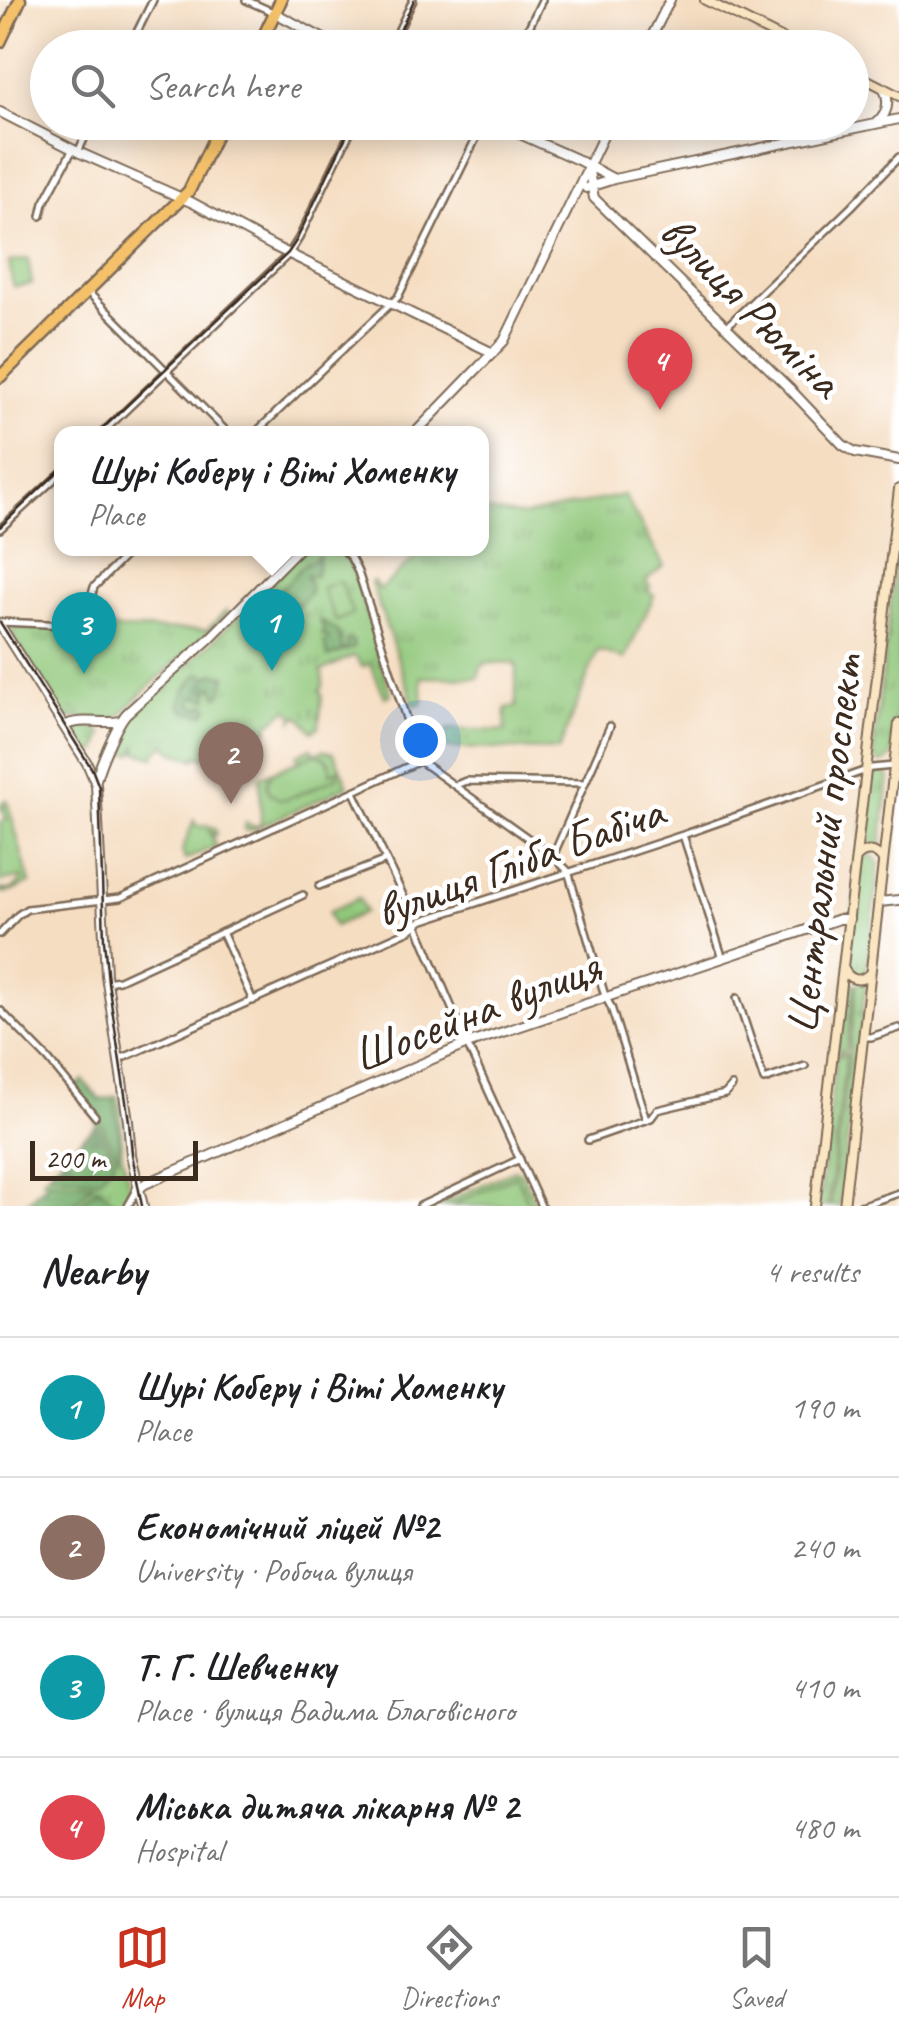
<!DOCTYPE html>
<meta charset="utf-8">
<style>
:root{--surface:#fff;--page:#f2f2f2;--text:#202124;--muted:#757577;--line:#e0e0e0;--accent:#c8321e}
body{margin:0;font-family:Caveat,sans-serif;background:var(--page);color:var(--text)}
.scale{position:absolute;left:30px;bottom:25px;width:168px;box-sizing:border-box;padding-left:10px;border:5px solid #3b2a1e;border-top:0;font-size:28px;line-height:35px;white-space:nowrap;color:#3b2a1e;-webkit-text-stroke:8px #fff;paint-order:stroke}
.you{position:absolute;left:420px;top:740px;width:35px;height:35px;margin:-25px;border:8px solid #fff;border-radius:50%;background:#1a73e8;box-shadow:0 0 0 15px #1a73e833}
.badge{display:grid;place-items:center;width:65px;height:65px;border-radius:50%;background:var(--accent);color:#fff;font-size:32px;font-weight:700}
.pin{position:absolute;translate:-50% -82px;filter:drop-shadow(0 2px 5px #0008)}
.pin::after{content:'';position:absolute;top:52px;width:35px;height:30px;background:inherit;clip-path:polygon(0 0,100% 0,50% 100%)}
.popup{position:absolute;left:54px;top:426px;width:435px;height:130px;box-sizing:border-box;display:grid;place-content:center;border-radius:20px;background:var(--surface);filter:drop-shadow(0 2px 8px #0005);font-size:32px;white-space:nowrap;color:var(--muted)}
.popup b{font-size:38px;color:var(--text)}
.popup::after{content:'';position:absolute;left:50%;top:100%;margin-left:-20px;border:20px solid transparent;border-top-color:var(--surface)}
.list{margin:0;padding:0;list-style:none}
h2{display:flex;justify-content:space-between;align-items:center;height:130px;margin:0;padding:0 40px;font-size:42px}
h2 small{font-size:32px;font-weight:400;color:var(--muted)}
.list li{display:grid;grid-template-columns:65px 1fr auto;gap:30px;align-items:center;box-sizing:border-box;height:140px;padding:0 40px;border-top:2px solid var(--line)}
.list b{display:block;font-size:38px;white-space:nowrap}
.list p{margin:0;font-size:32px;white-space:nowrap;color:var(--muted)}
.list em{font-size:32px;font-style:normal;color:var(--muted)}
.icon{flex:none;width:55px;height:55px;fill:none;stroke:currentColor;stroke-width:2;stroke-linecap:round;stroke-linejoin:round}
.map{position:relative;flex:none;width:899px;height:1206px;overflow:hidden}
.search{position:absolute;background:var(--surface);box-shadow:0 5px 25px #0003;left:30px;right:30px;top:30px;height:110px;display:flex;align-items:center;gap:25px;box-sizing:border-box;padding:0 35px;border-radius:55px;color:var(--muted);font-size:38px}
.sheet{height:690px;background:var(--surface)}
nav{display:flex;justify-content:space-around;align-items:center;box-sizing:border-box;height:140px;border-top:2px solid var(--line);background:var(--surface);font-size:28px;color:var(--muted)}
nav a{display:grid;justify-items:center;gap:5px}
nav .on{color:var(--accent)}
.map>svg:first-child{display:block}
</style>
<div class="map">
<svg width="899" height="1206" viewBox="0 0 899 1206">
<defs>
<pattern id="grass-tufts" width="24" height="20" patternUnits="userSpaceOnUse" patternTransform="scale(2.5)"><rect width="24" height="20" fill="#91c77a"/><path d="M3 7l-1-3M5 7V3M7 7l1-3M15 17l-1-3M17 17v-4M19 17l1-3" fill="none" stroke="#78a263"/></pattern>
<pattern id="forest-firs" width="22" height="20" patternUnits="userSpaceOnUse" patternTransform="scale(2.5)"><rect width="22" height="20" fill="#74ac6a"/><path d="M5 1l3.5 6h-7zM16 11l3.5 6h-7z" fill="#608c57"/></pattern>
</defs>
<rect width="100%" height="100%" fill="#fff"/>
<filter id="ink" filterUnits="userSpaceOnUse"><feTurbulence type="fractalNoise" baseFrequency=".01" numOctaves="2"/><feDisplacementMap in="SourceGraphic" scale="20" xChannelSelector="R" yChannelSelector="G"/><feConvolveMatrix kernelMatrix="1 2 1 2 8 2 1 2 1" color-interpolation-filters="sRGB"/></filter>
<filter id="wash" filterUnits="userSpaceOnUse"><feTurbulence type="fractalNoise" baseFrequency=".0048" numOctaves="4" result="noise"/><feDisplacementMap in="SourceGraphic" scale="40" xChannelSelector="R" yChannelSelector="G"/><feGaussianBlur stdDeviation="2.25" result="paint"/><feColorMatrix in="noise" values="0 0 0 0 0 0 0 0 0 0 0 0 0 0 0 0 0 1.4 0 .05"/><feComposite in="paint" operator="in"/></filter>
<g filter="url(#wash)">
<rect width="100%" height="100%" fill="#f5ddc1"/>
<path fill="url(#grass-tufts)" stroke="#66784c" stroke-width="2.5" d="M624,495L664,566L646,580L650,587L647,590L654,596L625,659L598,650L559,750L446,748L447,729L505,731L506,708L516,707V664L487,663L481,667L478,678L421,677L423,703L414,705L371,583L373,581L380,590L424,549L482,548V510L523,516Z
M899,533V693L892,756L887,761L881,763L875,760L873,753Z
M304,549H336L349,562L354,573L378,645L375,647L391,694L385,697L370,664L362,667L357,658L353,656L321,671L323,675V687L319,690L322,694L319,727L312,731L299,715L293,720L294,716L288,709L267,725L269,729L250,745L249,749L221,765L197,755L195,760L172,751L165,744L155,753L154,757L137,752V746L132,754L125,753L130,740L122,726L134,712L211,643Z
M227,610L228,614C192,651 150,682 116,720L65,718L12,635L13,630L17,628L207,630Z
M88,726L103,734L98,752L89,751L77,734L75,728Z
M312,748L315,753L323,750L334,753L341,769L330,774L321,755H312L267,786C280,813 317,785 337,776L336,773L342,770L348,786L252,830H244L246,823L255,827L260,825L261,821L260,777L299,760L297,755Z
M885,771L889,777L881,849L872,847L861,848L868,784L875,774Z
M194,820L196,825L203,827L206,825L215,828L217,833L214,836L208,828L216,846L185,860L182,851Z
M865,856L875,857L879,865L867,968L863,974L857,975L850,972L847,965L859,863Z
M845,981L855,984L846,1050L837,1054Z
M866,982L839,1206H831L857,984Z
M846,1054L828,1206H819L836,1057Z
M83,1080L100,1100L118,1096L121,1112L122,1155L130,1188L123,1206H25L48,1181L42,1179L48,1173L83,1137L96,1127L97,1116Z
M514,1170L521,1172L537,1206H529L516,1175L451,1206H437Z"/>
<path fill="url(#forest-firs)" stroke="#586b44" stroke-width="2.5" d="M319,551L316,576H306L310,584V592L298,607L293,603H283L284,608L293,610L284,622L265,607L304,564L316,559Z
M320,620L338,632L343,650L347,649V640L353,641L354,648L328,657L324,642L328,641V637L322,635L324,630Z
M201,673L207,677L215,673L226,675L222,694L218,696L213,686L209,690L208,699L193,696L192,705L201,708L204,704L207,705L209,708L205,714L185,711L180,705C182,696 192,677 201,673Z
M83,1080L100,1100L114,1097L119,1131L118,1158L97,1116L74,1088Z
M97,1125L115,1161L98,1180L48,1173Z
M49,1180L93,1184L71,1206L24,1205Z
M98,1186L118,1206H78Z"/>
<path fill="#91c77a" stroke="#66784c" stroke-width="2.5" d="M28,259L32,284L13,287L9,262Z
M339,581L353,614L336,621L322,588Z
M318,754C328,757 332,763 330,773L335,771L338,777L287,799H279L269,792L267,783L272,773L312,755Z
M7,800L30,883C20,886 13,895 0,892V889C10,892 19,888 22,877L0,882V822L7,820L0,805L4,807L3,801Z
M359,898L365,912L334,926L328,912Z
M516,1175L529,1206H451L510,1178Z"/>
</g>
<g filter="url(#ink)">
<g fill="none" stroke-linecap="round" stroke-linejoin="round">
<g stroke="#7c6957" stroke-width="10">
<path id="minor" d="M246,0L275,13
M129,48L153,0
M390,48L413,0
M519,48L542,0
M78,152L92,122
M41,216L44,203L73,149
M87,291L228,433
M727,326L851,207L899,157
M102,433L289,254L299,238L355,122
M255,433L398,297L484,122
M0,529L62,472
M342,548L351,558L358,572L420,761
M0,622L91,626L90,601L94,587L133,548
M420,761L553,856L568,871L605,996L611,1007L646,1120
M456,785L466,781L585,783
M354,792L417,925L467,1044L541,1206
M683,835L723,959
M553,856L610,726
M319,886L386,860
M222,932L253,1001
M0,934L18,915L27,909L120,898L420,761
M106,982L119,980L303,895
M737,998L764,1080L805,1066
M0,1010L48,1059L95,1116
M864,1037H871L899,1028
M118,1057H125L410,930L421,921L683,835L872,768L894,766
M588,1140L651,1118L657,1110L725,1094L732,1086
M128,1206L137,1190
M420,1206L520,1159
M860,1206L899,1193"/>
</g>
<g stroke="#7c6957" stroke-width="12">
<path id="tertiary" d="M275,13L341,48
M646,48L670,0
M0,112L78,152L193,203L273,246L493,353
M493,122L578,160L614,179
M877,123C888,113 890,102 884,89
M588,166L594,198L789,388L843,445L855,452L899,460
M586,188L614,179L899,119
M415,433L504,341L610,122
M0,625L87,763L96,784L106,975L128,1121L131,1155L143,1206
M64,726C81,717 101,725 120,721
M96,780C100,764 116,726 126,714L210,638L299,548
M879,902L899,900
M137,1190L145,1184L467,1044L839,919H849"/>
</g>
<g stroke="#7c6957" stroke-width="12">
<path id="secondary" d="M705,0L801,48
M852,72L899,96
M856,858C865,848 877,850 883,861
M843,967C848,980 860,984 870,973
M815,1206L899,489
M844,1206L899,723"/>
</g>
<g stroke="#7c6957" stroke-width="15">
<path id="trunk" d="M0,42L20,0
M258,48L281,0
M0,377L189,191L222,122"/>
</g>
<use href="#minor" stroke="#fff" stroke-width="5"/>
<use href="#tertiary" stroke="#fff" stroke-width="8"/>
<use href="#secondary" stroke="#fbe6c3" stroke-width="8"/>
<use href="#trunk" stroke="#f4c16a" stroke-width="10"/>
<path stroke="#3b2a1e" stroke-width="2.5" d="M392,48L414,0
M98,433L288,253L296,241L353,122
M0,527L62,468
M0,622L92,769L99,787L104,940L108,982L129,1121L132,1154L142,1206"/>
</g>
</g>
<g text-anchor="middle" stroke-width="9" stroke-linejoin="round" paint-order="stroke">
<g font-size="48" fill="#3b2a1e" stroke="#fff">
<text transform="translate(752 305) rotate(45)" y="17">вулиця Рюміна</text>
<text transform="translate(822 844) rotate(-83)" y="17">Центральний проспект</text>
<text transform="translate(519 860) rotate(-20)" y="17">вулиця Гліба Бабіча</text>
<text transform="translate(476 1010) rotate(-21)" y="17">Шосейна вулиця</text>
</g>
</g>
</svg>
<div class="scale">200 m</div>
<div class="you"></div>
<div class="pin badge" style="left:272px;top:671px;background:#0f9aa8">1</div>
<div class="popup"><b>Шурі Коберу і Віті Хоменку</b>Place</div>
<div class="pin badge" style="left:231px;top:804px;background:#8d6e63">2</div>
<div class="pin badge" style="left:84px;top:674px;background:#0f9aa8">3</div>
<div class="pin badge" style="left:660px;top:410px;background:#e0444e">4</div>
<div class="search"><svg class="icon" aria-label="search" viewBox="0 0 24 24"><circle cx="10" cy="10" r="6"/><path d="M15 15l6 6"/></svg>Search here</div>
</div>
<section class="sheet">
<h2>Nearby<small>4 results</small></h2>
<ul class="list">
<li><span class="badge" style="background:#0f9aa8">1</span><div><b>Шурі Коберу і Віті Хоменку</b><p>Place</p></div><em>190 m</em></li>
<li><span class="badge" style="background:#8d6e63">2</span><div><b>Економічний ліцей №2</b><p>University · Робоча вулиця</p></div><em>240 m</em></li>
<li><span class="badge" style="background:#0f9aa8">3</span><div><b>Т. Г. Шевченку</b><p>Place · вулиця Вадима Благовісного</p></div><em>410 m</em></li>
<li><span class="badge" style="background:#e0444e">4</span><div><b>Міська дитяча лікарня № 2</b><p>Hospital</p></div><em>480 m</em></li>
</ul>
</section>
<nav>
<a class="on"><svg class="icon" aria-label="map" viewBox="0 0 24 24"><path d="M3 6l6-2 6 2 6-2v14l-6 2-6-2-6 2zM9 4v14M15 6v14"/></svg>Map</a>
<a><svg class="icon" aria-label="directions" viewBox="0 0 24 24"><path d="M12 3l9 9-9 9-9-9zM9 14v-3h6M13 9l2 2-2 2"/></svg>Directions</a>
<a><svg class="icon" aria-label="saved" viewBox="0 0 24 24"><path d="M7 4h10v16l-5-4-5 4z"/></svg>Saved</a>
</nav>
